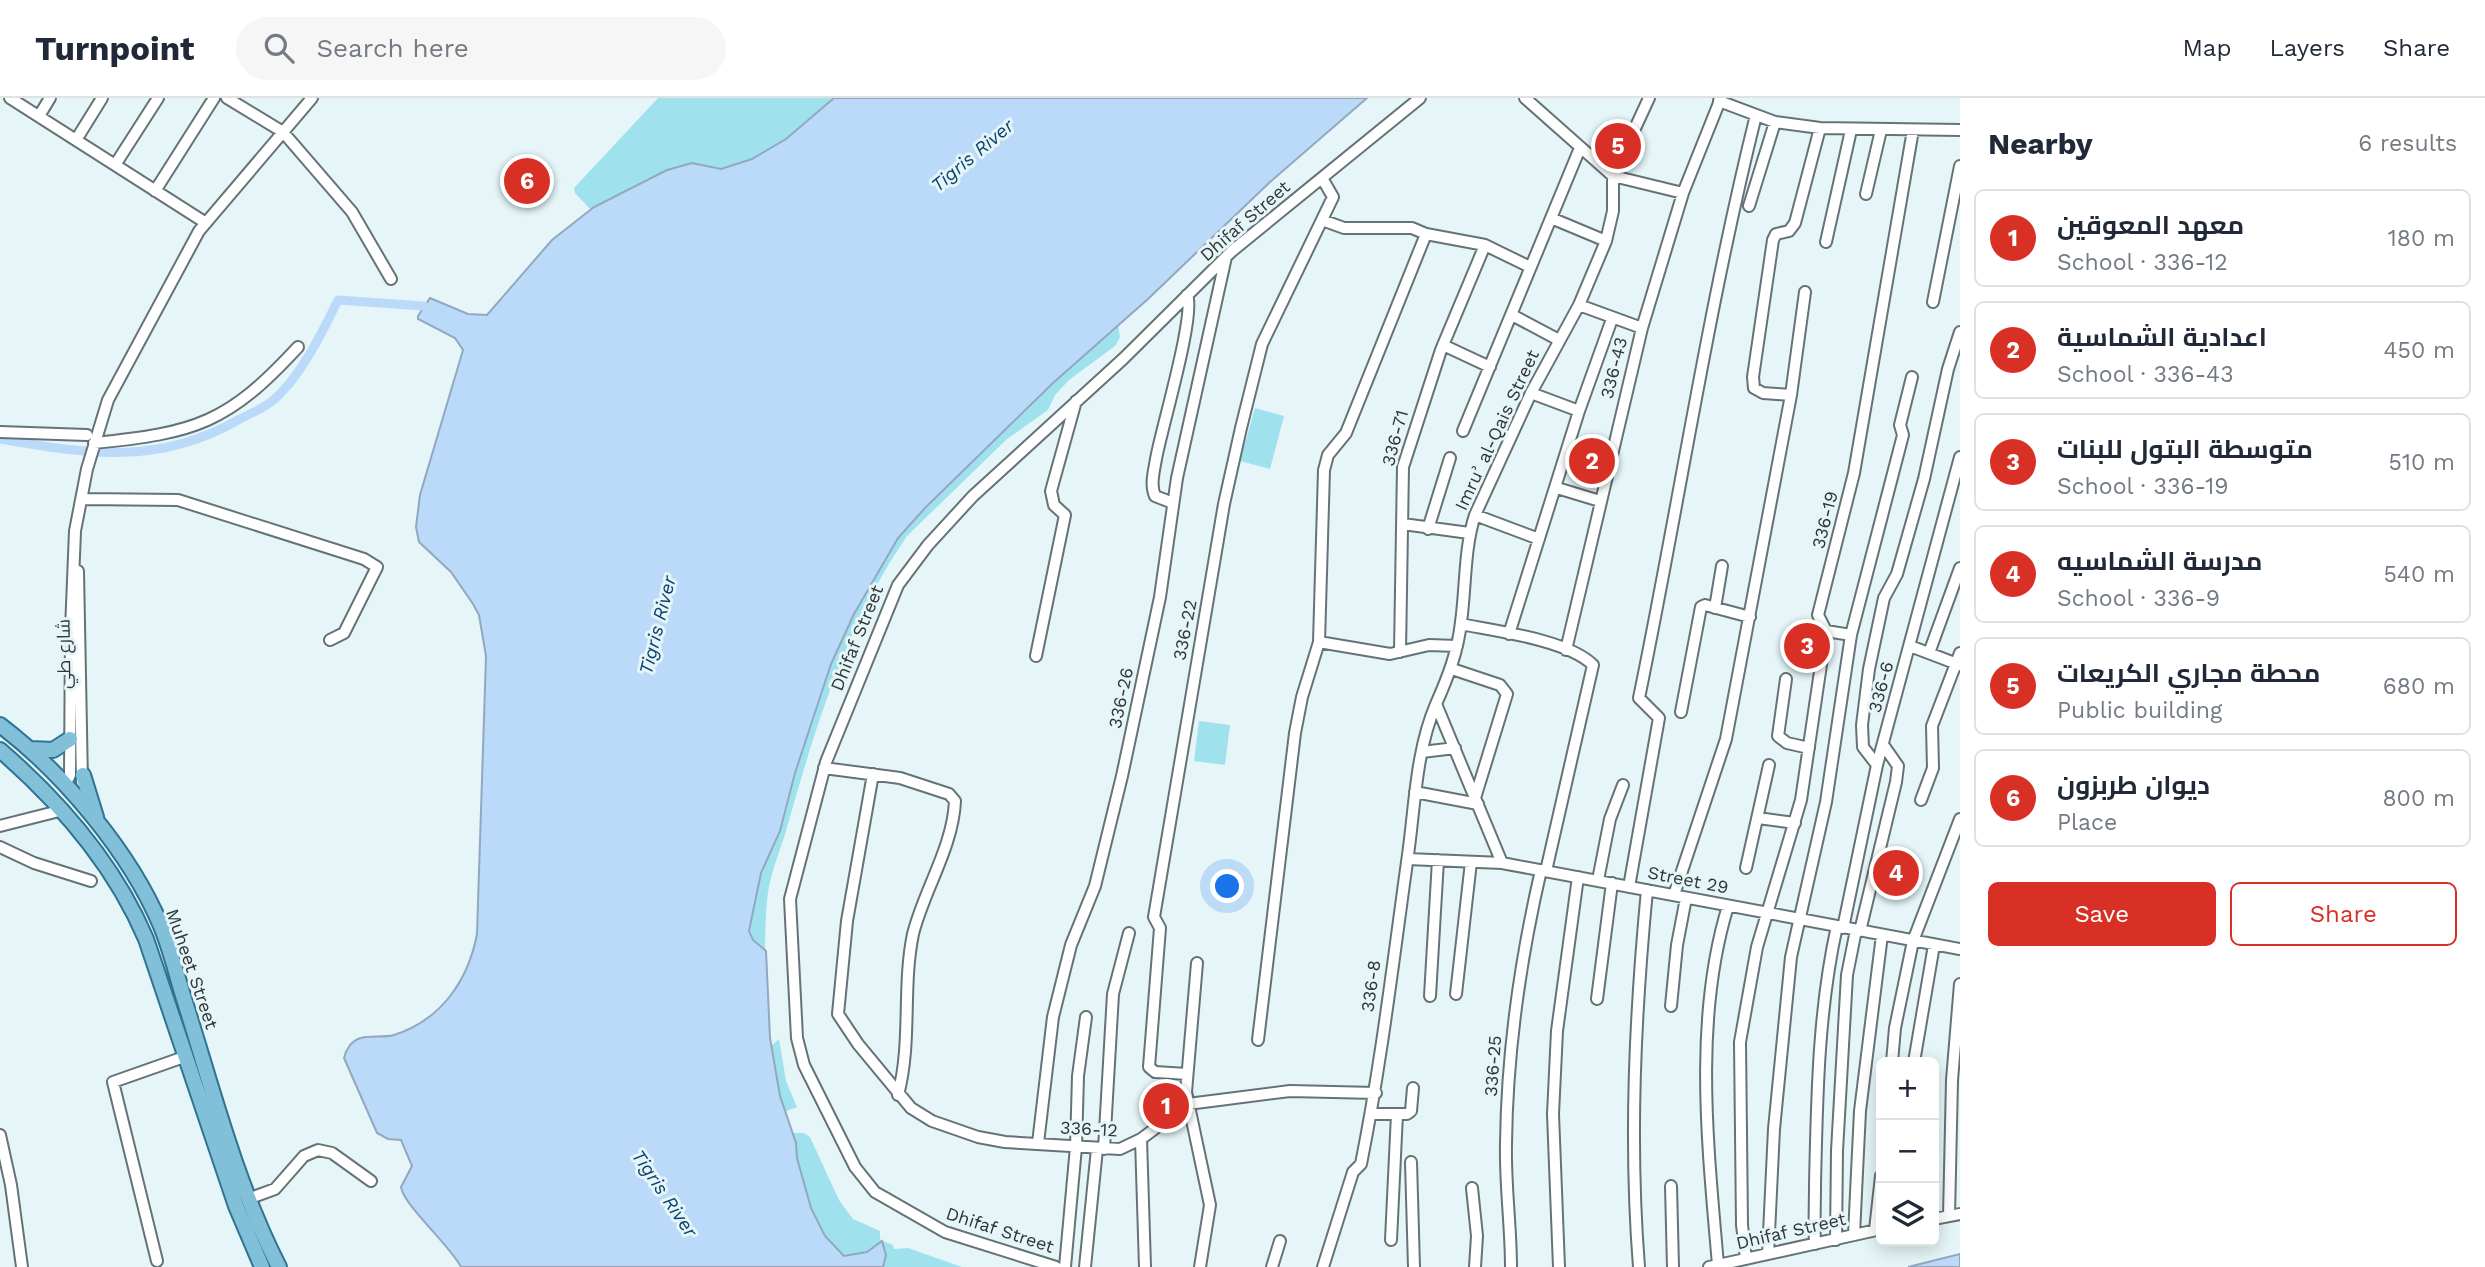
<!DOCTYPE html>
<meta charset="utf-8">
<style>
:root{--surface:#fff;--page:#f6f6f7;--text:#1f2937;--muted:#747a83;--line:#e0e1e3;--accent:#d93025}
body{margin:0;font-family:"Work Sans",Cairo,sans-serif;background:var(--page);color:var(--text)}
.controls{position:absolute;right:21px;bottom:21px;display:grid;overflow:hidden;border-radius:10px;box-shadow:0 4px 18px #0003}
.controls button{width:63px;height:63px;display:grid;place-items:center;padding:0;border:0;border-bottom:2px solid var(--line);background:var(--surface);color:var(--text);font:35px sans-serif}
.you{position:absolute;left:1228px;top:789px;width:24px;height:24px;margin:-18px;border:5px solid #fff;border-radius:50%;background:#1a73e8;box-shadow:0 0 0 10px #1a73e833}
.badge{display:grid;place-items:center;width:46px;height:46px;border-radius:50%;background:var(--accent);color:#fff;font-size:23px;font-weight:700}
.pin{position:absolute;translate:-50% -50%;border:4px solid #fff;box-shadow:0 2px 7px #0006}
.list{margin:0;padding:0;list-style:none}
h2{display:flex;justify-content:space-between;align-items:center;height:91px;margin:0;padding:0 28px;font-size:30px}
h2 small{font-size:23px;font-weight:400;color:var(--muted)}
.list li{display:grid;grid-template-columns:46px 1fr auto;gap:21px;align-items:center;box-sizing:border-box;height:98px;margin:0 14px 14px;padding:0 14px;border:2px solid var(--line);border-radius:10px}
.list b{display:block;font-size:26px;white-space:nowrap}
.list p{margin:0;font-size:23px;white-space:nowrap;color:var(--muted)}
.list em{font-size:23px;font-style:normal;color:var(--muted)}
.actions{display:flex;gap:14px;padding:21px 28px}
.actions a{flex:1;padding:16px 0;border:2px solid var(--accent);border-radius:10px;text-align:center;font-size:24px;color:var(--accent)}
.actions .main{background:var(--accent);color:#fff}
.icon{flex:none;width:38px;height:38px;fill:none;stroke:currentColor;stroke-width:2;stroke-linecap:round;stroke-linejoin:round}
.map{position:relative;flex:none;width:1960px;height:1169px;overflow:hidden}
header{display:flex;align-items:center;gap:42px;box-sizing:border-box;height:98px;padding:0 35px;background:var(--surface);border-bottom:2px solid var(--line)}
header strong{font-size:33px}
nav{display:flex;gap:38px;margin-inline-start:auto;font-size:24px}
.search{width:490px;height:63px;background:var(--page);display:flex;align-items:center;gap:18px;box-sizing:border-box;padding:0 24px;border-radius:38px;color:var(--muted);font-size:26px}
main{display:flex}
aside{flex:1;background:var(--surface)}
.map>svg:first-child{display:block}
</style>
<header>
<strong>Turnpoint</strong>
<div class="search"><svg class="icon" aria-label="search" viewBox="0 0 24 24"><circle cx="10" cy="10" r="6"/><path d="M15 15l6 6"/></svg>Search here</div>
<nav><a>Map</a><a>Layers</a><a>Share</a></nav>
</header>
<main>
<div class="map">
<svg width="1960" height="1169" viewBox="0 0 1960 1169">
<rect width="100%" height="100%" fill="#e5f5f8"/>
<path fill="#9fe2ee" d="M658,0H846L766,60L610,100L594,109L494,217L482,221L468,216L483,218L491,213L552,142L591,112L575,95L574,90Z
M1367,0L1270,84L1118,227L1120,239L1115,248L1069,282L1055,297L1048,312L1007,341L907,438C848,523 816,627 788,726C781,752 769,776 767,803C763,847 766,896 770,940L771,948L779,941L786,983L797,1009L769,1020L753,842L745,812L776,706L871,461L1246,93Z
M1255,310L1284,318L1270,371L1240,363Z
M1199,623L1230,627L1225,667L1194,663Z
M793,1035H804L810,1039L839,1102L853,1121L880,1133V1142L893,1147L894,1151L908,1150L962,1169H836L783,1059Z"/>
<path fill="#bbd9f9" stroke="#91a8bf" stroke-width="2" d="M834,0H1367L1270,84L1148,201L1053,285L925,410L898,440L854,516L831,566L795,675L780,733L761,775L749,833L753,842L766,853L770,940L780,998L796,1045L797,1060L811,1110L825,1138L844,1158L867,1154L882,1143L886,1157L883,1169H461C449,1146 404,1108 401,1089L412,1068L401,1042L388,1041L377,1035L344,960C346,951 352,942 361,940C371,937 383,940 394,937C441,922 468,883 477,836L486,558L479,517L473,506L451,474L419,444L416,429L420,397L463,252L455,240L418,221V218L430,200L468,216L487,217L552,142L594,109L667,72L692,65L721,71L752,61L786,41Z
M1960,1156V1169H1908Z"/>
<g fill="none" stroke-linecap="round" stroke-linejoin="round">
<path stroke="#bbd9f9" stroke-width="9" d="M0,341C87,356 158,368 238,322C249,316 262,311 271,304C299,282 323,233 338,202L423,208L433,212"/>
<g stroke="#657376" stroke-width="14">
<path id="minor" d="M10,0L206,125
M227,0L283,34L352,114L391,181
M1525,0L1613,78L1683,95
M1719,3L1775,24L1820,30L1960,32
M39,18L50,0
M76,42L102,0
M115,67L158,0
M155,93L214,0
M1866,96L1881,32
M1749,108L1775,24
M1551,120L1606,143
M1322,122L1344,130H1412L1426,136L1485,147L1530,169
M1826,144L1851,32
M1933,204L1960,68
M1579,207L1642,230
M1512,217L1559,242
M1443,247L1490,269
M1531,295L1579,313
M1791,297L1763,295L1754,290L1753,279L1773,142L1776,136L1789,133L1795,125L1820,30
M1463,333L1580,50
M0,334L87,337
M94,345C196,335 228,325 298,249
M1557,390L1600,403
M82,401L178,402L364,461L377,469L344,535L330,542
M1173,405L1155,398C1150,387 1154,373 1156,361C1161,332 1196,216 1187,197
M1475,417L1539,441
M1403,426L1469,435
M1428,431L1450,360
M78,473L82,684
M1715,510L1722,468
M1461,526C1496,533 1568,542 1593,567L1546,773
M1826,533L1851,537
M1509,536L1579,313L1612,221
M1319,544L1390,556L1429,547L1457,548
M1910,548L1960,567
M1566,552L1642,230L1683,95L1721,0
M1400,554L1403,369L1441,252L1485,147
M1929,555L1960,470
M1036,558L1065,417L1054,407L1051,393L1076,303
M1452,571L1500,587L1507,596L1475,700
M1786,581L1778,638L1787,645L1809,650
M1681,614L1701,509L1705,507L1750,519
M1422,654L1455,650
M1877,667L1863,649L1862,627L1869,571L1884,500L1897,476L1924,381L1948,271L1960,234
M824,670L900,680L949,696L955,703C953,749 924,792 913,836C902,889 912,944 898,997
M873,676L847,823L838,916L858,946L911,1010L932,1023L978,1039L1005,1044L1120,1051L1141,1041L1188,1006L1290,993L1376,995
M65,687L70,677L71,532L75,433L87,371L108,302L199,133L312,0
M1415,694L1478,706
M1921,702L1933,670L1932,628L1960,555
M1758,720L1795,725
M0,728L63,712
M0,749L34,765L91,783
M1408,761L1502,765L1960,851
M1502,765L1436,606C1448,579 1458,553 1461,524C1466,488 1464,451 1475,417L1531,295L1579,207L1606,143L1613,113V78L1649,0
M1746,770L1769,667
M1598,782L1610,721L1623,687
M1629,789L1659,620L1639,600C1679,406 1708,210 1756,17
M1674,797L1726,641L1791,297L1805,194
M1843,830L1877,667L1960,359
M1860,833L1896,684L1898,668L1884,648
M1197,865L1186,994L1210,1107L1200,1169
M1456,896L1471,764
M1430,898L1438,762
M1597,901L1612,785
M1671,908L1677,847L1686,800
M1258,942L1295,635L1302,599L1319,544L1324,372L1328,357L1346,335L1426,136
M1892,964L1895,930L1913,843L1960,721
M1914,964L1934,847
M1187,976L1155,974L1149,969L1160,830L1154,819L1224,406L1241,330L1262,246L1333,99L1322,80
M1371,1016H1407L1411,1013L1413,990
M0,1037L11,1087L22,1169
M1141,1041L1145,1169
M1038,1045L1053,919L1071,847L1095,788L1122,678L1160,499L1177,380L1226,159
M1104,1051L1113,896L1129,835
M1411,1064L1414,1169
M1671,1088L1673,1169
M1472,1090L1477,1138L1475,1169
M248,1101L275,1091L304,1058L318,1052L332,1055L371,1083
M1949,1118L1952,982L1960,886
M1934,1121L1960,1116
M1875,1132L1881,1078
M1854,1136L1860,1013L1882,837
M1391,1142L1397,1016
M1836,1142L1837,1053L1847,877L1856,832
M1815,1146C1814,1126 1815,1107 1815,1086C1817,1000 1818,913 1837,828
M1768,1156L1774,1031L1791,859L1826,704L1851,537L1903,337L1900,327L1912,279
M1746,1161L1742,1127L1740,944L1757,849L1801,702L1826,533L1818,517L1854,375L1913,32
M157,1163L113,984L184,959
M1718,1167C1708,1049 1693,922 1728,808
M1056,1169L945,1134L875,1094L855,1069L804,967L797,940L790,801L826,664L898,487L928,447L973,398L1123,261L1232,153L1420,0
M1065,1169L1076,1049L1078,978L1086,919
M1085,1169L1097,1051
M1272,1169L1280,1143
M1323,1169L1353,1074L1361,1066C1381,966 1393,865 1407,764C1415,711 1415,655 1436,606
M1511,1169C1511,1128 1505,1087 1506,1046C1507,952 1520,863 1541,772
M1559,1169L1553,1016L1557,933L1578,779
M1639,1169C1629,1043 1635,918 1647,792
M1709,1169L1881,1131"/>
</g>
<g stroke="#2f7490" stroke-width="18">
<path id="major" d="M0,627C63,675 130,754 161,828C171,852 177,879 185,904C213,993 236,1085 279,1169
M31,651L53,652L70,641
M0,652C60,704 115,768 146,841L236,1108L262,1169
M83,677L96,719"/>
</g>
<use href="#minor" stroke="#fff" stroke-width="10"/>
<use href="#major" stroke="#82c0d9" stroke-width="14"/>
</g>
<g text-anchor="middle" stroke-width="6" stroke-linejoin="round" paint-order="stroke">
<g font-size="18" fill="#303637" stroke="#e5f5f8">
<text transform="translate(1245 123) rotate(-41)" y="6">Dhifaf Street</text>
<text transform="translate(1614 270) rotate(-76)" y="6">336-43</text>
<text transform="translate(1497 332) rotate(-65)" y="6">Imruʾ al-Qais Street</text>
<text transform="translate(1395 340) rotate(-75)" y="6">336-71</text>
<text transform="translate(1825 422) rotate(-76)" y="6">336-19</text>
<text transform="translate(1185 532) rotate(-79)" y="6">336-22</text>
<text transform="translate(857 540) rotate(-68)" y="6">Dhifaf Street</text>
<text transform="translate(64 556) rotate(-91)" y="6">شارع طي</text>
<text transform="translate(1881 589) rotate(-75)" y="6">336-6</text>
<text transform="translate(1121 600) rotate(-78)" y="6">336-26</text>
<text transform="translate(1688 782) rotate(11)" y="6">Street 29</text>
<text transform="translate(192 871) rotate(71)" y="6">Muheet Street</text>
<text transform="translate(1371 888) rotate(-82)" y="6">336-8</text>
<text transform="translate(1493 968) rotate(-86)" y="6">336-25</text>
<text transform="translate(1089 1031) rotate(3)" y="6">336-12</text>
<text transform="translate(1000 1132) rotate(18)" y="6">Dhifaf Street</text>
<text transform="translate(1791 1133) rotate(-13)" y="6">Dhifaf Street</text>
</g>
<g font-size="19" font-style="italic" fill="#0d4372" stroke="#e5f5f8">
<text transform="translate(972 57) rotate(-40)" y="7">Tigris River</text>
<text transform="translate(657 527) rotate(-76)" y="7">Tigris River</text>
<text transform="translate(665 1095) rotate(56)" y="7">Tigris River</text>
</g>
</g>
</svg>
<div class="controls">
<button>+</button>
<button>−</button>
<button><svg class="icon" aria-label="layers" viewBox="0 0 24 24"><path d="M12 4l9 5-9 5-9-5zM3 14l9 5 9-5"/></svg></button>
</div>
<div class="you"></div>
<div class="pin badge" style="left:1166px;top:1008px">1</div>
<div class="pin badge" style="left:1592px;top:363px">2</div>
<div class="pin badge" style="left:1807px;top:548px">3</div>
<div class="pin badge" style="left:1896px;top:775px">4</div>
<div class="pin badge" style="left:1618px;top:48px">5</div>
<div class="pin badge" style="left:527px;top:83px">6</div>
</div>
<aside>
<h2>Nearby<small>6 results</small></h2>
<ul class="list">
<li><span class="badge">1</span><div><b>معهد المعوقين</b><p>School · 336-12</p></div><em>180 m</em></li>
<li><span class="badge">2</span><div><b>اعدادية الشماسية</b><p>School · 336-43</p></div><em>450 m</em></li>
<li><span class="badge">3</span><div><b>متوسطة البتول للبنات</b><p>School · 336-19</p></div><em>510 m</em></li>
<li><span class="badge">4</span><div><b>مدرسة الشماسيه</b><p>School · 336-9</p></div><em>540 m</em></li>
<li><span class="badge">5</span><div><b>محطة مجاري الكريعات</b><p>Public building</p></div><em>680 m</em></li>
<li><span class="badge">6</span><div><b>ديوان طربزون</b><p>Place</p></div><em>800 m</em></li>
</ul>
<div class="actions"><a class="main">Save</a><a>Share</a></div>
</aside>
</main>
